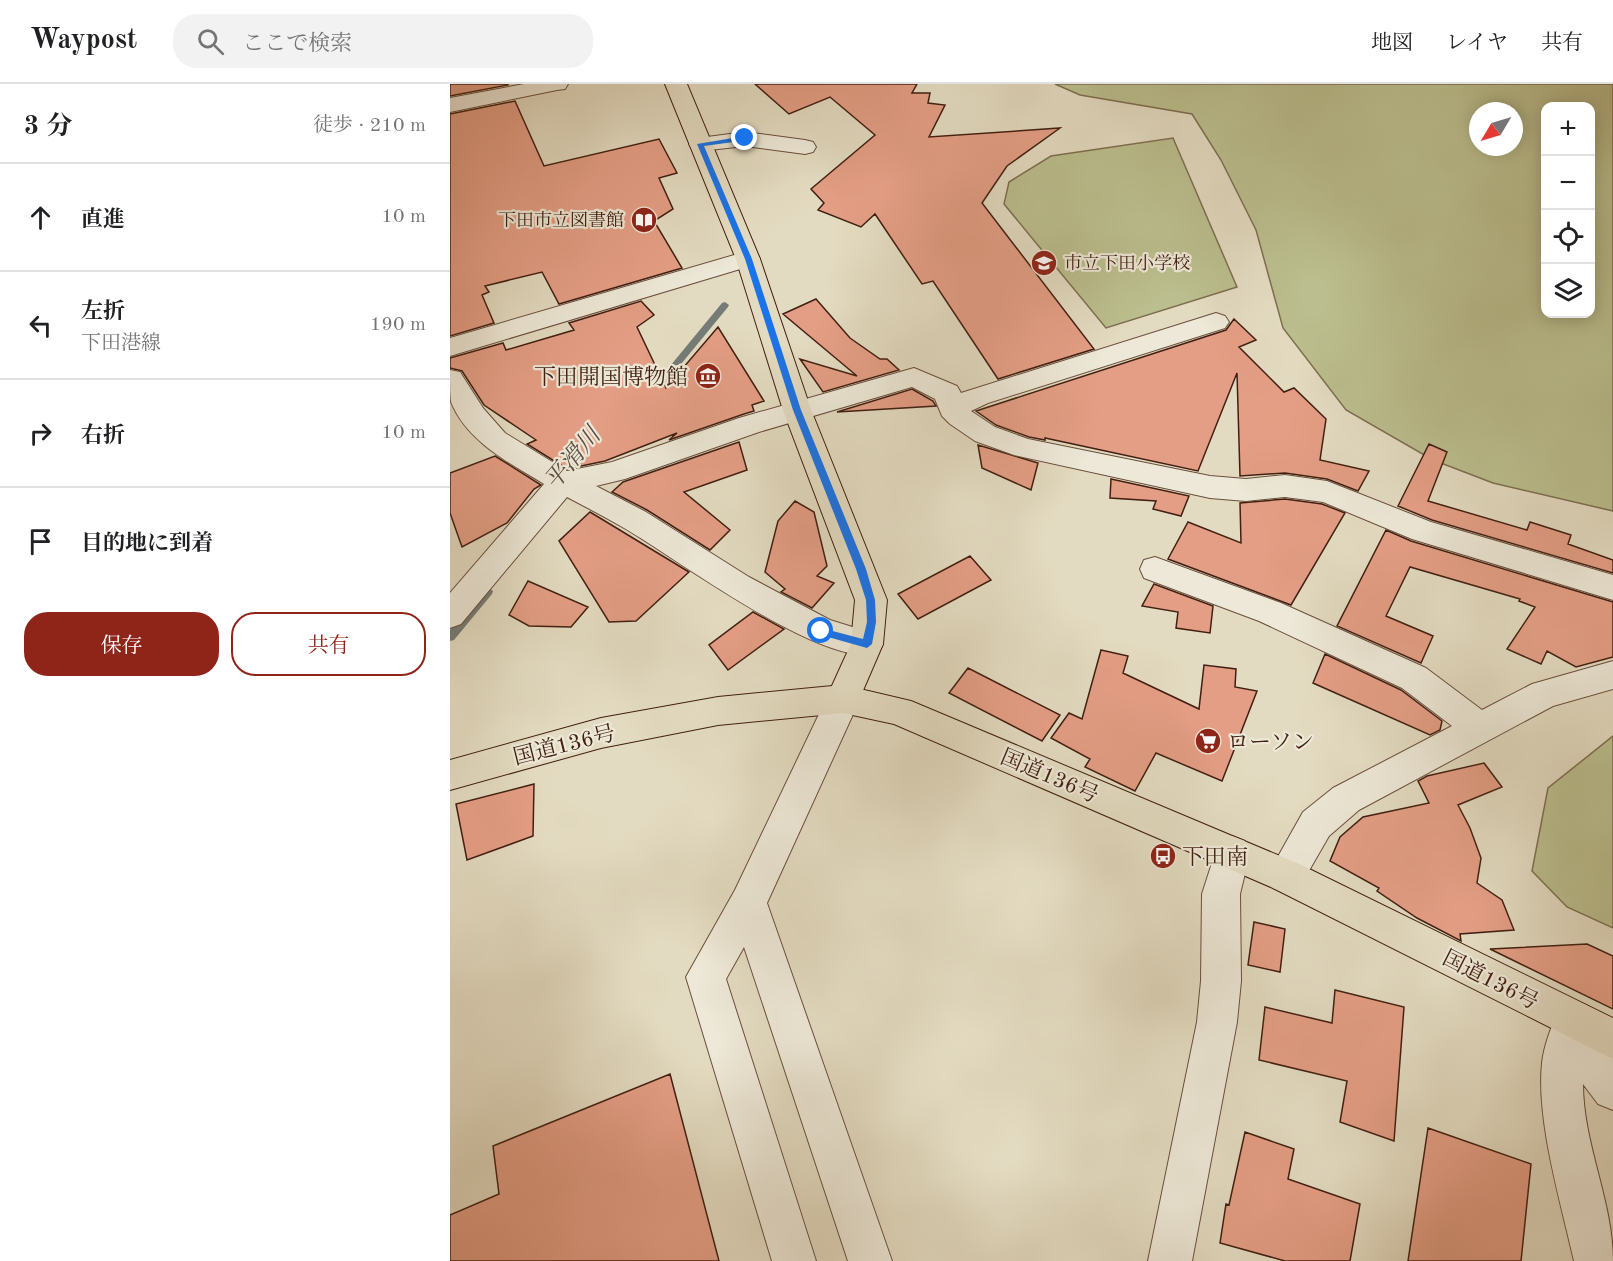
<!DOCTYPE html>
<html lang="ja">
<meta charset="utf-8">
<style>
:root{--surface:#fff;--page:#f2f2f2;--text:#202124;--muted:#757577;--line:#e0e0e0;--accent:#8f2418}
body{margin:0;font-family:"Old Standard TT","Noto Serif JP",serif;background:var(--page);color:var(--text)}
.controls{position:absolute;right:18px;top:18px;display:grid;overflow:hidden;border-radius:12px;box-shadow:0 3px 15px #0003}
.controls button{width:54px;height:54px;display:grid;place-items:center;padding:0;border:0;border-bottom:2px solid var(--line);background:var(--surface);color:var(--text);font:30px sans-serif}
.compass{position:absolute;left:1019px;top:18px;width:54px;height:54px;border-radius:50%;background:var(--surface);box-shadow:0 3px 15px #0003;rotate:232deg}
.stop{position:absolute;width:18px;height:18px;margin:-14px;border:4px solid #1a73e8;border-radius:50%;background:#fff}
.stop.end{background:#1a73e8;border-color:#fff;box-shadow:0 2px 6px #0008}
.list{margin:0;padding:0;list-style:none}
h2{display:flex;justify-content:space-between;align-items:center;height:78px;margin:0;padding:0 24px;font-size:26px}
h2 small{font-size:20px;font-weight:400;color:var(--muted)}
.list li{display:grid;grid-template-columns:39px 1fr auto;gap:18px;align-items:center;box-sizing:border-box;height:108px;padding:0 24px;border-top:2px solid var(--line)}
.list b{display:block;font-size:22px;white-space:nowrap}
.list p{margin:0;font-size:20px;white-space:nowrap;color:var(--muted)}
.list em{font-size:20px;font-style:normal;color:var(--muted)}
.actions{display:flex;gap:12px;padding:18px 24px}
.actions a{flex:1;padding:14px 0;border:2px solid var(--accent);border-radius:24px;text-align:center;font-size:21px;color:var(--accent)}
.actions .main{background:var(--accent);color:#fff}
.icon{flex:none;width:33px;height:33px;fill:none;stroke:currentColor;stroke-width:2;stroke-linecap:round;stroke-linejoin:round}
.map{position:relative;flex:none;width:1163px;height:1177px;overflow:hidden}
header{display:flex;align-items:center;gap:36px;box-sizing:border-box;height:84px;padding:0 30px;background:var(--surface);border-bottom:2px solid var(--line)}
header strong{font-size:28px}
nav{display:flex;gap:33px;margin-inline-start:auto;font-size:21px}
.search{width:420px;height:54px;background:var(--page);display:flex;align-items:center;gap:15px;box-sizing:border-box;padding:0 21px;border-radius:24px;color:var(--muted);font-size:22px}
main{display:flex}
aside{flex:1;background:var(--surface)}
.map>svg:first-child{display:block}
</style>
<header>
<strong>Waypost</strong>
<div class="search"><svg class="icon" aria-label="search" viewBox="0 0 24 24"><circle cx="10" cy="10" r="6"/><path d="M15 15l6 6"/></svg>ここで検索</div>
<nav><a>地図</a><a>レイヤ</a><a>共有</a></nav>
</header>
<main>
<aside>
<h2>3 分<small>徒歩 · 210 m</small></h2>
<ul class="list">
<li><svg class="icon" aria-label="ahead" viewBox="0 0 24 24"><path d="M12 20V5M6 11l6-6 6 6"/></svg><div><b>直進</b></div><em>10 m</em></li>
<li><svg class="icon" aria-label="left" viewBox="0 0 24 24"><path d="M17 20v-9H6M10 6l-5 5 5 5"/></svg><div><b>左折</b><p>下田港線</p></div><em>190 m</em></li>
<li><svg class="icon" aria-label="right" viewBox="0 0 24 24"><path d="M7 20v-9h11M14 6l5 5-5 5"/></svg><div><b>右折</b></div><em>10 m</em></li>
<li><svg class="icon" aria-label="arrive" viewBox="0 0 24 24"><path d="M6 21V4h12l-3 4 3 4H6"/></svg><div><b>目的地に到着</b></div></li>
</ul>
<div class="actions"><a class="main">保存</a><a>共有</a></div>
</aside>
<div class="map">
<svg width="1163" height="1177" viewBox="0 0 1163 1177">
<rect width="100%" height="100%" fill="#e3dbc1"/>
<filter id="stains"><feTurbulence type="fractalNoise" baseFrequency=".00333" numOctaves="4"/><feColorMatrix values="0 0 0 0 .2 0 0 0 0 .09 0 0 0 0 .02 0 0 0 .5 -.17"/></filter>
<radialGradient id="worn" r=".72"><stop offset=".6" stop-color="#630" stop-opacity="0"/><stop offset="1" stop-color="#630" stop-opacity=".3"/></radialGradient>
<path fill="#bbbe8e" stroke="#7e6e50" stroke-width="1.5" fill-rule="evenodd" d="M605,0H1163V427L1043,399L983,376L896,326L833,244L806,146L771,76L742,30L630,11ZM1096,22H1140V230H1096ZM1028,27H1064V63H1028Z
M723,54L787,203L656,244L554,120L559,98L601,72Z
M1163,652V844L1117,823L1082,787L1098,704Z"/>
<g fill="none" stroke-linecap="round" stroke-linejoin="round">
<path fill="#757b77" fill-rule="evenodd" d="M275,218L279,221L278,223L208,308H202V304L272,219Z
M38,503L43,507L42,510L4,556L0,557V546L34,504Z"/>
</g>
<path fill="#e49e85" stroke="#411f11" stroke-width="1.5" d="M0,0H58V1L0,12Z
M305,0H467L462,9H480L478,19L495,21L479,53L610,44L557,82L532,119L644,265L548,295L483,197L472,200L425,130L411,143L368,126L374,119L361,105L425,51L380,13L339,30Z
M65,17L94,82L209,55L227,89L209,94L223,125L204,137L232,184L109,220L92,188L35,202L39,208L32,211L44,239L0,252V30Z
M366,215L400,254L430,275H437L449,286L373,308L350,275L407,292L333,230Z
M191,217L204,231L187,243L216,304L268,243L314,317L302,321L304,327L294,330L219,356L227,349L155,377L117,385L77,360L86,356L34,321L12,287L0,284V274L53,259L56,266L124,246L119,239Z
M784,235L806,256L789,263L834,308L844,304L876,335L870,376L919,387L908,407L877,395L835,389L790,392L787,289L748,387L595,354V356L579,353L546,341L526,327L776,246Z
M462,305L483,317L486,322L387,328Z
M289,358L297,386L234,408L280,446L260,466L197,426L162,408L173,398Z
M979,360L997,368L978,417L1077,446L1080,438L1121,451L1118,460L1163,476V489L982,436L948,422Z
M528,361L588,379L581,406L532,384Z
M45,372L91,401L84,405L57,439L12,463L0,429V389Z
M661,395L739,412L731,432L703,425L706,417L660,414Z
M835,415L872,420L895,429L841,521L718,475L738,438L791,459L790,419Z
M345,417L364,428L377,482L367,492L384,499L362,524L331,508L335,505L315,488L328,437Z
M140,428L239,488L186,537L159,538L109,457Z
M936,446L961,457L1163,518V573L1126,583L1097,567L1091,580L1057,565L1085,523L1069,517L1070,515L960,483L936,532L983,552L971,579L887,542Z
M520,472L541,496L468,535L448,510Z
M78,497L138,523L121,543L79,542L59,531Z
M704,500L763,522L760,549L726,544L728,528L692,522Z
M303,528L334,545L278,586L259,561Z
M651,566L678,572L673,589L749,625L754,581L786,585L785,603L807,607L772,697L706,669L685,707L635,683L640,675L601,654L619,629L632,635Z
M875,570L951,606L992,637L990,646L980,651L863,599Z
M518,584L610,631L592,657L499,609Z
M1034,679L1052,703L1008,721L1020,744L1031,774L1027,799L1052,816L1064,846L1010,850L1011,857L967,834L927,807L929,804L880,777L890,753L913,733L979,719L968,697L977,692Z
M84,700L83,752L17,776L6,720Z
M804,838L835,845L830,888L798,881Z
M1137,860L1163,872V925L1040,865Z
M885,906L954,923L944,1057L890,1038L897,997L809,976L815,923L882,939Z
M220,990L269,1177H0V1131L49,1110L43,1062Z
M978,1044L1081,1080L1071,1177H958Z
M795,1048L844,1065L838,1095L910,1120L900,1177H835L770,1159L776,1120L779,1121Z"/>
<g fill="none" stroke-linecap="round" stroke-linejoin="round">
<g stroke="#6a4e3d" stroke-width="2">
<path id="minor" d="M74,0H118L115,5L107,6L0,28V14Z
M295,48L355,56L363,58L366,63L363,68L355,70L295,62L250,67L242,65L239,60L242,55Z
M298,167L307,170L310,175L307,180L0,272V254Z
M766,229L775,232L779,238L775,244L538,319L521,327L545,343L578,355L760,392L796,395L835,391L877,397L981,438L1163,491V516L962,455L873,418L835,413L796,417L760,414L564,371L525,357L500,340L492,332L485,315L462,303L309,348L175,395L146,402L196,428L299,493L380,536L428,551L433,560L428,569C376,587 223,472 174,444C155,433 136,423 117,413L11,540L0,544V509L94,400C60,379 17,358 1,318C0,310 0,295 0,286L10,288L33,324L55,349L117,387L162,378L289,334L464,284L507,302L511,309Z
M705,473L831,519L976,584L1032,626L1082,600L1163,577V605L1103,622L909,726L879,752L849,804L836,809L823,804L817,792L853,728L883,704L1002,642L952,604L809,537L694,494L690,485L694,476Z
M393,601L405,605L410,615L317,819L442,1177H398L294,863L276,895L366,1177H322L236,893L285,806L381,605Z
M782,752L795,757L800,769L790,810L791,897L787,938L742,1177H698L747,938L751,897L752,810L769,757Z
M1124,916L1138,922L1144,936L1141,946L1163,973V1026L1148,1020L1133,1000C1133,1060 1163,1117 1163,1177H1124C1111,1119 1086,1036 1092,979C1094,960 1103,939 1110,922Z"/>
</g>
<g stroke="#411f11" stroke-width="2">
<path id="major" d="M215,0H237L310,175L361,326L437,516L433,560L405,625L393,629L381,625L376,615L401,560L405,516L333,326L286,175Z"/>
</g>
<g stroke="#411f11" stroke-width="2">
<path id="highway" d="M393,601L461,617L849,780L1163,934V975L823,804L444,640L393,629L268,641L151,664L0,706V676L151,634L268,613Z"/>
</g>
<use href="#minor" fill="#ede8d7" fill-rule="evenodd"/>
<use href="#major" fill="#e3dbc1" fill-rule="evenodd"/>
<use href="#highway" fill="#e3dbc1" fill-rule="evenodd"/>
</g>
<path fill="#1a73e8" d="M295,52L298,56L254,62L302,175L351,326L416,485L425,516L426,538L422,560L417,564L371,551L366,547L371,544L413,555L417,538L416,516L406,485L343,326L295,175L247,60Z"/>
<defs>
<g id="library-disc" transform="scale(1.35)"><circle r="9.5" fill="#8f2418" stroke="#ede8d7"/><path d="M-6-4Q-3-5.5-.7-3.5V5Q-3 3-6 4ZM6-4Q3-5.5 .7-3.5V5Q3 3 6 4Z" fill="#fff"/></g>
<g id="school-disc" transform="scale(1.35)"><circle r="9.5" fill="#8f2418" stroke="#ede8d7"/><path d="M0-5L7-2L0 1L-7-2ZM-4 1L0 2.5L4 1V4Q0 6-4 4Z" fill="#fff"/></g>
<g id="museum-disc" transform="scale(1.35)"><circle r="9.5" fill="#8f2418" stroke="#ede8d7"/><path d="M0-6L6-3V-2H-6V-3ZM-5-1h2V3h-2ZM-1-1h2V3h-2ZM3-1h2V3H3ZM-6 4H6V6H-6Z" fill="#fff"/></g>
<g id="supermarket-disc" transform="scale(1.35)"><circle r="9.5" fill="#8f2418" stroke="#ede8d7"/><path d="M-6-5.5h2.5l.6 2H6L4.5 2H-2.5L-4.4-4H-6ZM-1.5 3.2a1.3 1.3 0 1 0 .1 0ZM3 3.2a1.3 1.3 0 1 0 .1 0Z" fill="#fff"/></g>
<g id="bus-disc" transform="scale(1.35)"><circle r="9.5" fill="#8f2418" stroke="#ede8d7"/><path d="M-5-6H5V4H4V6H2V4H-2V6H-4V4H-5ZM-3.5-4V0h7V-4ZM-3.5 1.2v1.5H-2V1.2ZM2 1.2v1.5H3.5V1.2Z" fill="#fff"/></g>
</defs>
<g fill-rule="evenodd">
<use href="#library-disc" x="194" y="136"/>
<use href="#school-disc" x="594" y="179"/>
<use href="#museum-disc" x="258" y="292"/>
<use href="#supermarket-disc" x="758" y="657"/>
<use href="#bus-disc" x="713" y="772"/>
</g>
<g text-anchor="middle" stroke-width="4.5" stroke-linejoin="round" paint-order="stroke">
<g font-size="18" fill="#411f11" stroke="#ede8d7" text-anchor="end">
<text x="174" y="142">下田市立図書館</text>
<text x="614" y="185" text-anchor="start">市立下田小学校</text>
</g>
<g font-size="22" fill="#411f11" stroke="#ede8d7" text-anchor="start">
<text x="238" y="300" text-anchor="end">下田開国博物館</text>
<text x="777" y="665">ローソン</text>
<text x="732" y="780">下田南</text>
</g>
<g font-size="22" fill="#411f11" stroke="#ede8d7">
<text transform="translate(114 660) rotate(-14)" y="8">国道136号</text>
<text transform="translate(600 691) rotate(23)" y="8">国道136号</text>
<text transform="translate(1041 895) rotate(27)" y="8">国道136号</text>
</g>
<g font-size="24" font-style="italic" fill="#5b4d44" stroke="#ede8d7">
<text transform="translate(122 374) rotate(-50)" y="8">平滑川</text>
</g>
</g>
<rect width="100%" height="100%" filter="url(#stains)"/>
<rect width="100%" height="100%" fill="url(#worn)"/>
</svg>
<div class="controls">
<button>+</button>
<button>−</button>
<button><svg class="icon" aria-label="locate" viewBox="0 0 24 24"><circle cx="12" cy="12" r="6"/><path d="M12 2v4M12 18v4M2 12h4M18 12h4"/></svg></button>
<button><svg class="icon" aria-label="layers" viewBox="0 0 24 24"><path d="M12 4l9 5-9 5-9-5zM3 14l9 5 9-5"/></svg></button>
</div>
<svg class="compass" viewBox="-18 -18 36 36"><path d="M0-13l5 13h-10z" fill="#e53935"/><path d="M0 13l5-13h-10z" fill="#757577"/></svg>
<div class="stop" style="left:371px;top:547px"></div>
<div class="stop end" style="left:295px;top:54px"></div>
</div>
</main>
